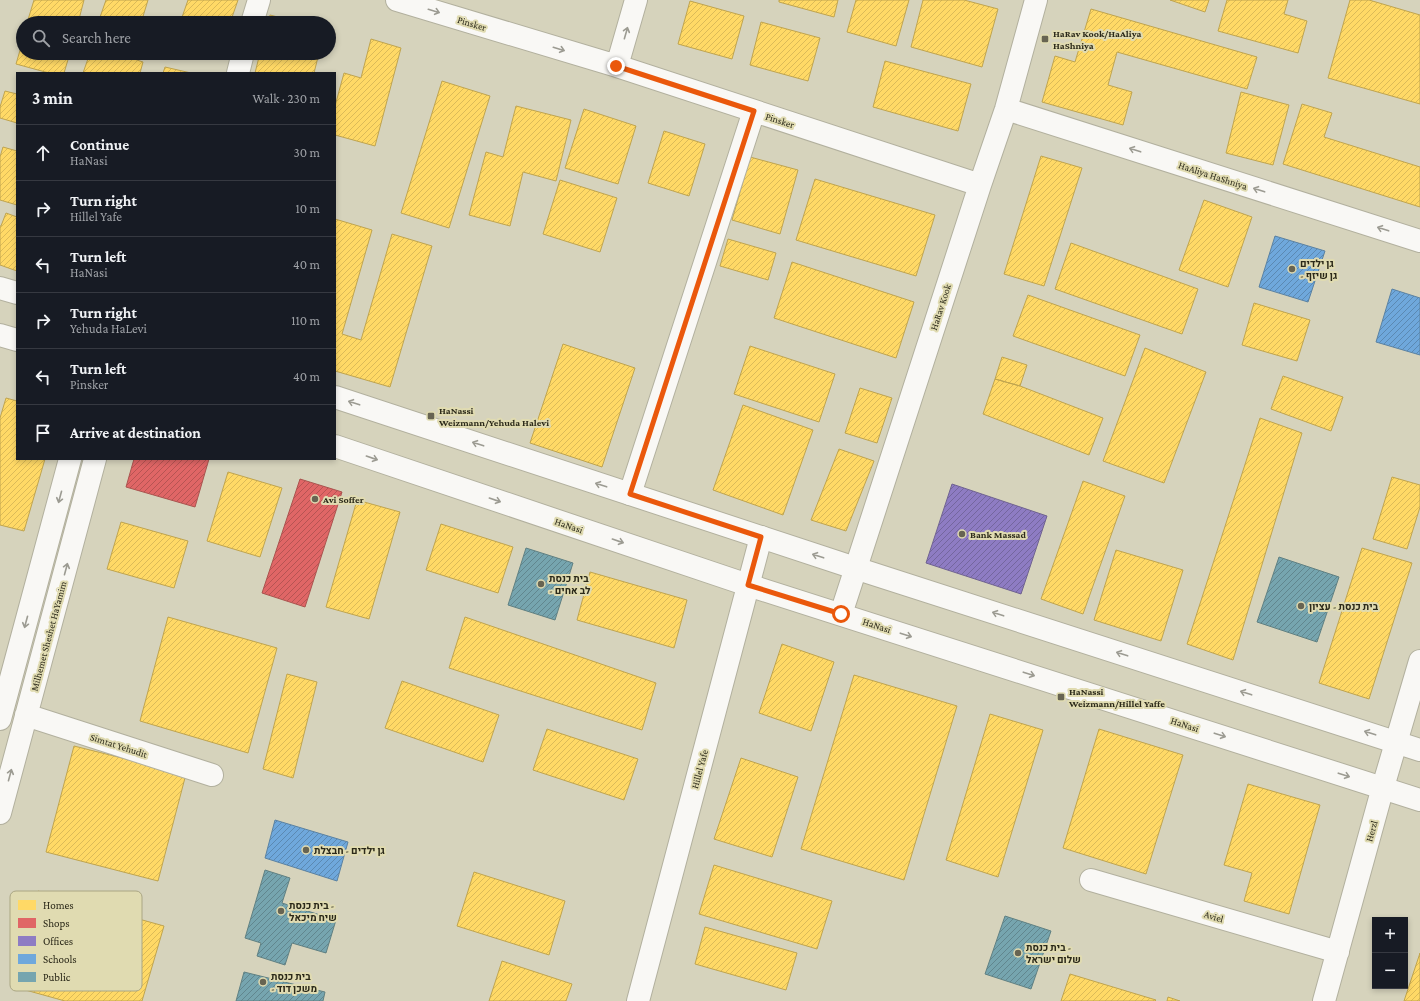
<!DOCTYPE html>
<meta charset="utf-8">
<style>
:root{--surface:#171b24;--page:#242831;--text:#f1f3f6;--muted:#9ea1a6;--line:#363941}
body{margin:0;font-family:"Crimson Pro",Heebo,serif;background:var(--page);color:var(--text)}
.controls{position:absolute;right:12px;bottom:12px;display:grid;overflow:hidden;border-radius:0px;box-shadow:0 2px 6px #0003}
.controls button{width:36px;height:36px;display:grid;place-items:center;padding:0;border:0;border-bottom:1px solid var(--line);background:var(--surface);color:var(--text);font:20px sans-serif}
.stop{position:absolute;width:12px;height:12px;margin:-9px;border:3px solid #ea580c;border-radius:50%;background:#fff}
.stop.end{background:#ea580c;border-color:#fff;box-shadow:0 1px 4px #0008}
.list{margin:0;padding:0;list-style:none}
h2{display:flex;justify-content:space-between;align-items:center;height:52px;margin:0;padding:0 16px;font-size:17px}
h2 small{font-size:13px;font-weight:400;color:var(--muted)}
.list li{display:grid;grid-template-columns:26px 1fr auto;gap:12px;align-items:center;box-sizing:border-box;height:56px;padding:0 16px;border-top:1px solid var(--line)}
.list b{display:block;font-size:15px;white-space:nowrap}
.list p{margin:0;font-size:13px;white-space:nowrap;color:var(--muted)}
.list em{font-size:13px;font-style:normal;color:var(--muted)}
.icon{flex:none;width:22px;height:22px;fill:none;stroke:currentColor;stroke-width:2;stroke-linecap:round;stroke-linejoin:round}
.map{position:relative;flex:none;width:1420px;height:1001px;overflow:hidden}
.search{position:absolute;background:var(--surface);box-shadow:0 2px 6px #0003;left:16px;top:16px;width:320px;height:44px;display:flex;align-items:center;gap:10px;box-sizing:border-box;padding:0 14px;border-radius:22px;color:var(--muted);font-size:15px}
.panel{position:absolute;background:var(--surface);box-shadow:0 2px 6px #0003;left:16px;top:72px;width:320px;height:388px;border-radius:0px}
.map>svg:first-child{display:block}
</style>
<div class="map">
<svg width="1420" height="1001" viewBox="0 0 1420 1001">
<defs>
<pattern id="homes-hatch" width="6" height="6" patternUnits="userSpaceOnUse"><rect width="6" height="6" fill="#ffd966"/><path d="M-1 1l2-2M0 6l6-6M5 7l2-2" fill="none" stroke="#dbba58"/></pattern>
<pattern id="shops-hatch" width="6" height="6" patternUnits="userSpaceOnUse"><rect width="6" height="6" fill="#e06666"/><path d="M-1 1l2-2M0 6l6-6M5 7l2-2" fill="none" stroke="#b65453"/></pattern>
<pattern id="offices-hatch" width="6" height="6" patternUnits="userSpaceOnUse"><rect width="6" height="6" fill="#8e7cc3"/><path d="M-1 1l2-2M0 6l6-6M5 7l2-2" fill="none" stroke="#74669e"/></pattern>
<pattern id="schools-hatch" width="6" height="6" patternUnits="userSpaceOnUse"><rect width="6" height="6" fill="#6fa8dc"/><path d="M-1 1l2-2M0 6l6-6M5 7l2-2" fill="none" stroke="#5b89b2"/></pattern>
<pattern id="public-hatch" width="6" height="6" patternUnits="userSpaceOnUse"><rect width="6" height="6" fill="#76a5af"/><path d="M-1 1l2-2M0 6l6-6M5 7l2-2" fill="none" stroke="#61868e"/></pattern>
</defs>
<rect width="100%" height="100%" fill="#d6d3bc"/>
<path fill="url(#homes-hatch)" stroke="#bfa44f" d="M34,0H84L78,23H27Z
M106,0H148L141,23H98Z
M188,0H238L230,23H180Z
M779,0H838L834,17L779,2Z
M856,0H909L896,46L847,32Z
M923,0H964L998,9L982,67L911,47Z
M1170,0H1209L1205,12Z
M1227,0H1288L1284,14L1307,21L1298,53L1218,31Z
M1350,0H1369L1420,15V104L1328,78Z
M690,1L744,16L732,59L678,44Z
M1091,9L1257,57L1247,89L1117,52L1108,85L1132,92L1123,125L1042,102L1055,56L1075,62Z
M270,15L301,23H268Z
M761,22L820,38L808,81L750,65Z
M371,39L401,48L375,146L335,135V106L344,73L361,78Z
M23,40V53H70L64,73H49L16,64Z
M90,53H116L143,62L140,73H83Z
M260,53H319L314,73H255Z
M885,61L971,84L958,131L873,107Z
M165,67L191,73H163Z
M442,81L490,96L449,228L401,213Z
M5,91L17,94V123L0,118V107Z
M1241,92L1289,105L1273,165L1226,153Z
M1302,104L1332,113L1324,137L1420,167V207L1283,164Z
M516,106L571,120L556,181L523,172L510,226L469,215L486,152L503,157Z
M584,109L636,126L618,184L565,168Z
M664,131L705,144L689,196L648,183Z
M3,147L17,151V205L0,200V157Z
M1041,156L1082,168L1044,286L1004,274Z
M750,157L798,170L780,234L732,220Z
M815,179L935,215L916,276L796,240Z
M560,180L617,198L600,252L543,234Z
M1204,200L1252,217L1228,287L1179,270Z
M6,213L17,217V271L0,265V226H1Z
M335,219L372,230L342,334L361,340L392,234L432,246L390,387L335,371Z
M728,239L776,253L768,280L720,266Z
M1071,243L1198,289L1182,334L1055,289Z
M792,262L914,302L896,358L774,318Z
M1028,295L1140,335L1125,376L1013,336Z
M1254,303L1310,320L1297,361L1242,345Z
M563,344L635,368L602,467L530,443Z
M750,346L835,374L819,422L734,394Z
M1145,348L1206,372L1164,483L1103,461Z
M1002,357L1027,365L1020,386L995,379Z
M1283,376L1343,397L1331,431L1271,409Z
M995,379L1020,386L1103,418L1089,455L983,414Z
M860,388L892,398L877,443L845,433Z
M6,398L17,401V459H45L24,531L0,525V418Z
M743,405L813,430L783,515L713,490Z
M1260,418L1302,433L1233,660L1187,644Z
M839,449L874,461L846,531L811,520Z
M228,472L282,488L260,557L207,541Z
M1392,477L1420,485V507L1407,549L1373,539Z
M1083,481L1125,496L1083,614L1041,599Z
M357,500L400,512L369,619L326,607Z
M121,522L188,541L174,588L107,569Z
M441,524L513,547L498,593L426,570Z
M1362,548L1412,563L1369,699L1319,683Z
M1116,550L1183,570L1161,641L1094,620Z
M590,572L687,600L674,648L577,620Z
M168,617L277,648L248,753L140,721Z
M465,617L656,683L642,730L449,668Z
M782,644L834,662L811,731L759,713Z
M287,674L317,682L293,778L263,769Z
M854,675L957,706L904,880L801,849Z
M402,681L499,715L483,762L385,728Z
M990,714L1043,730L998,877L946,860Z
M547,729L638,759L624,800L533,770Z
M1099,729L1183,755L1146,874L1063,848Z
M74,746L186,774L158,881L46,852Z
M741,758L798,777L772,857L714,839Z
M1248,784L1320,805L1289,914L1244,901L1252,873L1224,865Z
M714,865L832,901L817,949L699,914Z
M474,872L565,901L549,955L457,926Z
M38,891L164,926L142,1001H65L11,986Z
M705,927L797,953L786,990L695,964Z
M1420,953V1001H1404Z
M502,961L572,984L566,1001H489Z
M1070,974L1156,1000L1155,1001H1061Z
M1168,997L1180,1001H1167Z"/>
<path fill="url(#shops-hatch)" stroke="#aa544f" d="M134,459H209L195,507L126,487Z
M300,479L342,492L305,607L262,593Z"/>
<path fill="url(#offices-hatch)" stroke="#706390" d="M952,484L1047,516L1021,594L926,563Z"/>
<path fill="url(#schools-hatch)" stroke="#5b82a2" d="M1275,236L1325,251L1308,302L1259,287Z
M1392,289L1420,298V355L1376,342Z
M275,820L348,842L337,881L265,858Z"/>
<path fill="url(#public-hatch)" stroke="#608082" d="M526,548L573,563L555,620L508,605Z
M1279,557L1339,577L1317,642L1257,622Z
M265,870L290,878L282,903L336,920L326,953L292,943L285,965L257,956L261,943L245,938Z
M1005,916L1051,931L1031,989L985,974Z
M244,972L325,992L323,1001H236Z"/>
<g fill="none" stroke-linecap="round" stroke-linejoin="round">
<g stroke="#b2b09e" stroke-width="24">
<path id="minor" d="M397,0L617,66L980,185
M252,23L259,0
M617,66L636,0
M238,73L243,53
M1006,109L1420,241
M630,494L754,111
M841,614L980,185L1006,109L1036,0
M26,715L212,775
M0,719L70,459
M0,813L95,459
M1091,880L1338,952
M638,1001L761,537
M1324,1001L1383,787L1420,661"/>
</g>
<g stroke="#b2b09e" stroke-width="24">
<path id="major" d="M0,288L17,293
M0,335L17,340
M335,397L855,568L1420,750
M335,446L748,585L1420,800"/>
</g>
<use href="#minor" stroke="#f9f8f5" stroke-width="22"/>
<use href="#major" stroke="#f9f8f5" stroke-width="22"/>
</g>
<defs><path id="oneway-shaft" d="M-6 0H5M1.5-3L5.5 0L1.5 3" fill="none" stroke-width="1.6" stroke-linecap="round" stroke-linejoin="round"/></defs>
<g stroke="#9c9b92">
<use href="#oneway-shaft" transform="translate(434 11) rotate(17)"/>
<use href="#oneway-shaft" transform="translate(626 33) rotate(-74)"/>
<use href="#oneway-shaft" transform="translate(559 49) rotate(17)"/>
<use href="#oneway-shaft" transform="translate(1135 150) rotate(-162)"/>
<use href="#oneway-shaft" transform="translate(1259 190) rotate(-162)"/>
<use href="#oneway-shaft" transform="translate(1383 229) rotate(-162)"/>
<use href="#oneway-shaft" transform="translate(354 403) rotate(-162)"/>
<use href="#oneway-shaft" transform="translate(478 444) rotate(-162)"/>
<use href="#oneway-shaft" transform="translate(372 458) rotate(19)"/>
<use href="#oneway-shaft" transform="translate(601 485) rotate(-162)"/>
<use href="#oneway-shaft" transform="translate(60 497) rotate(105)"/>
<use href="#oneway-shaft" transform="translate(495 500) rotate(19)"/>
<use href="#oneway-shaft" transform="translate(618 541) rotate(19)"/>
<use href="#oneway-shaft" transform="translate(818 556) rotate(-162)"/>
<use href="#oneway-shaft" transform="translate(66 569) rotate(-75)"/>
<use href="#oneway-shaft" transform="translate(998 614) rotate(-162)"/>
<use href="#oneway-shaft" transform="translate(26 622) rotate(105)"/>
<use href="#oneway-shaft" transform="translate(906 635) rotate(18)"/>
<use href="#oneway-shaft" transform="translate(1122 654) rotate(-162)"/>
<use href="#oneway-shaft" transform="translate(1029 674) rotate(18)"/>
<use href="#oneway-shaft" transform="translate(1246 693) rotate(-162)"/>
<use href="#oneway-shaft" transform="translate(1370 733) rotate(-162)"/>
<use href="#oneway-shaft" transform="translate(1220 735) rotate(18)"/>
<use href="#oneway-shaft" transform="translate(10 775) rotate(-75)"/>
<use href="#oneway-shaft" transform="translate(1344 775) rotate(18)"/>
</g>
<g fill="none" stroke-linecap="round" stroke-linejoin="round">
<path stroke="#ea580c" stroke-width="5" d="M616,66L754,111L630,494L761,537L748,585L841,614"/>
</g>
<g fill="#676452" stroke="#e0dbb1" stroke-width="1.5">
<rect x="1041" y="35" width="8" height="8" rx="2"/>
<circle cx="1292" cy="269" r="4"/>
<rect x="427" y="412" width="8" height="8" rx="2"/>
<circle cx="315" cy="499" r="4"/>
<circle cx="962" cy="534" r="4"/>
<circle cx="541" cy="584" r="4"/>
<circle cx="1301" cy="606" r="4"/>
<rect x="1057" y="693" width="8" height="8" rx="2"/>
<circle cx="306" cy="850" r="4"/>
<circle cx="281" cy="911" r="4"/>
<circle cx="1018" cy="953" r="4"/>
<circle cx="263" cy="982" r="4"/>
</g>
<g text-anchor="middle" stroke-width="4" stroke-linejoin="round" paint-order="stroke">
<g font-size="10" fill="#2b2919" stroke="#e0dbb1">
<text transform="translate(472 23) rotate(17)" y="4">Pinsker</text>
<text transform="translate(780 120) rotate(18)" y="4">Pinsker</text>
<text transform="translate(1213 175) rotate(18)" y="4">HaAliya HaShniya</text>
<text transform="translate(940 307) rotate(-72)" y="4">HaRav Kook</text>
<text transform="translate(569 525) rotate(19)" y="4">HaNasi</text>
<text transform="translate(877 625) rotate(18)" y="4">HaNasi</text>
<text transform="translate(48 636) rotate(-75)" y="4">Milhemet Sheshet HaYamim</text>
<text transform="translate(1185 724) rotate(18)" y="4">HaNasi</text>
<text transform="translate(119 745) rotate(18)" y="4">Simtat Yehudit</text>
<text transform="translate(699 769) rotate(-75)" y="4">Hillel Yafe</text>
<text transform="translate(1371 831) rotate(-75)" y="4">Herzl</text>
<text transform="translate(1214 916) rotate(16)" y="4">Aviel</text>
</g>
<g font-size="10" font-weight="bold" fill="#2b2919" stroke="#e0dbb1" text-anchor="start">
<text x="1053" y="37">HaRav Kook/HaAliya<tspan x="1053" dy="12">HaShniya</tspan></text>
<text x="1300" y="267">גן ילדים<tspan x="1300" dy="12">- גן שיזף</tspan></text>
<text x="439" y="414">HaNassi<tspan x="439" dy="12">Weizmann/Yehuda Halevi</tspan></text>
<text x="323" y="503">Avi Soffer</text>
<text x="970" y="538">Bank Massad</text>
<text x="549" y="582">בית כנסת<tspan x="549" dy="12">- לב אחים</tspan></text>
<text x="1309" y="610">בית כנסת - עציון</text>
<text x="1069" y="695">HaNassi<tspan x="1069" dy="12">Weizmann/Hillel Yaffe</tspan></text>
<text x="314" y="854">גן ילדים - חבצלת</text>
<text x="289" y="909">בית כנסת -<tspan x="289" dy="12">שיח מיכאל</tspan></text>
<text x="1026" y="951">בית כנסת -<tspan x="1026" dy="12">שלום ישראל</tspan></text>
<text x="271" y="980">בית כנסת<tspan x="271" dy="12">- משכן דוד</tspan></text>
</g>
</g>
<rect x="10" y="891" width="132" height="100" rx="6" fill="#e0dbb1" stroke="#aaa683" stroke-width="1"/>
<rect x="18" y="900" width="18" height="10" fill="#ffd966"/>
<rect x="18" y="918" width="18" height="10" fill="#e06666"/>
<rect x="18" y="936" width="18" height="10" fill="#8e7cc3"/>
<rect x="18" y="954" width="18" height="10" fill="#6fa8dc"/>
<rect x="18" y="972" width="18" height="10" fill="#76a5af"/>
<g font-size="11" fill="#2b2919">
<text x="43" y="909">Homes</text>
<text x="43" y="927">Shops</text>
<text x="43" y="945">Offices</text>
<text x="43" y="963">Schools</text>
<text x="43" y="981">Public</text>
</g>
</svg>
<div class="controls">
<button>+</button>
<button>−</button>
</div>
<div class="stop" style="left:841px;top:614px"></div>
<div class="stop end" style="left:616px;top:66px"></div>
<div class="search"><svg class="icon" aria-label="search" viewBox="0 0 24 24"><circle cx="10" cy="10" r="6"/><path d="M15 15l6 6"/></svg>Search here</div>
<section class="panel">
<h2>3 min<small>Walk · 230 m</small></h2>
<ul class="list">
<li><svg class="icon" aria-label="ahead" viewBox="0 0 24 24"><path d="M12 20V5M6 11l6-6 6 6"/></svg><div><b>Continue</b><p>HaNasi</p></div><em>30 m</em></li>
<li><svg class="icon" aria-label="right" viewBox="0 0 24 24"><path d="M7 20v-9h11M14 6l5 5-5 5"/></svg><div><b>Turn right</b><p>Hillel Yafe</p></div><em>10 m</em></li>
<li><svg class="icon" aria-label="left" viewBox="0 0 24 24"><path d="M17 20v-9H6M10 6l-5 5 5 5"/></svg><div><b>Turn left</b><p>HaNasi</p></div><em>40 m</em></li>
<li><svg class="icon" aria-label="right" viewBox="0 0 24 24"><path d="M7 20v-9h11M14 6l5 5-5 5"/></svg><div><b>Turn right</b><p>Yehuda HaLevi</p></div><em>110 m</em></li>
<li><svg class="icon" aria-label="left" viewBox="0 0 24 24"><path d="M17 20v-9H6M10 6l-5 5 5 5"/></svg><div><b>Turn left</b><p>Pinsker</p></div><em>40 m</em></li>
<li><svg class="icon" aria-label="arrive" viewBox="0 0 24 24"><path d="M6 21V4h12l-3 4 3 4H6"/></svg><div><b>Arrive at destination</b></div></li>
</ul>
</section>
</div>
